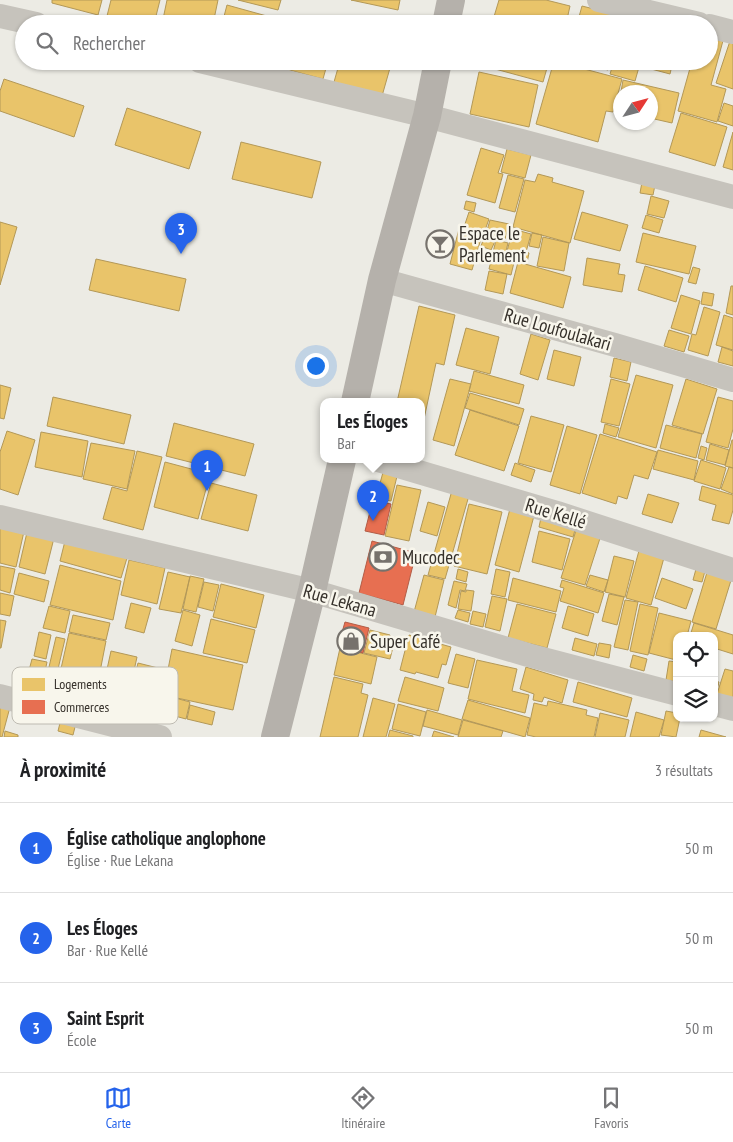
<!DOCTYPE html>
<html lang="fr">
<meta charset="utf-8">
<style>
:root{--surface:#fff;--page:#f2f2f2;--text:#202124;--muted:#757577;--line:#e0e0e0;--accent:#2563eb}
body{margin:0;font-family:"PT Sans Narrow",sans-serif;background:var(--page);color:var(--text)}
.controls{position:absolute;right:15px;bottom:15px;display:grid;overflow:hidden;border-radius:10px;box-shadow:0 1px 4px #0004}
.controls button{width:45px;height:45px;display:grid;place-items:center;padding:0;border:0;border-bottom:1px solid var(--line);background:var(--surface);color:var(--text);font:25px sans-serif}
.compass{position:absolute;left:613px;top:85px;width:45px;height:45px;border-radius:50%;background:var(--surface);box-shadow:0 1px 4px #0004;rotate:54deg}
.you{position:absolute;left:315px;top:365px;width:18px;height:18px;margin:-12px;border:4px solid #fff;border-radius:50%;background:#1a73e8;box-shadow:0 0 0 8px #1a73e833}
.badge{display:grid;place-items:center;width:32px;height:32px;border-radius:50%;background:var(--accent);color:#fff;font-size:16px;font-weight:700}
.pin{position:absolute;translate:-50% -41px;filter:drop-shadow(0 1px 2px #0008)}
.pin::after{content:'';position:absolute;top:26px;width:18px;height:15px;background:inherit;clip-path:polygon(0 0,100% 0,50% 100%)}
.popup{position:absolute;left:320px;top:398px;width:105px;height:65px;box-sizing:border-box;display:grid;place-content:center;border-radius:10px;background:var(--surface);filter:drop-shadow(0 1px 4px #0005);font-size:16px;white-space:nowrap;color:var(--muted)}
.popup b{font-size:19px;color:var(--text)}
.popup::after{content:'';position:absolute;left:50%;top:100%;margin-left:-10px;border:10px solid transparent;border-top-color:var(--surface)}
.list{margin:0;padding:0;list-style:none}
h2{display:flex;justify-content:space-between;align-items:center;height:65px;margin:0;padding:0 20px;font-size:21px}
h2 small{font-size:16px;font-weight:400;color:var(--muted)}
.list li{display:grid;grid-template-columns:32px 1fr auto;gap:15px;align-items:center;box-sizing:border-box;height:90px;padding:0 20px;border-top:1px solid var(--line)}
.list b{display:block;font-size:19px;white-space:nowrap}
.list p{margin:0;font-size:16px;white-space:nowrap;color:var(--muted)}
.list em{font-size:16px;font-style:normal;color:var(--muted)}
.icon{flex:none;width:28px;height:28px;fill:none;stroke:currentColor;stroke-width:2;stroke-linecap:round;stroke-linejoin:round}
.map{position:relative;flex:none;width:733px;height:737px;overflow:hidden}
.search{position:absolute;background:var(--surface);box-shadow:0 1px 4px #0004;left:15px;right:15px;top:15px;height:55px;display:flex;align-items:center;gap:12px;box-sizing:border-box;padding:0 18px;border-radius:28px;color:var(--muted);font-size:19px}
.sheet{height:335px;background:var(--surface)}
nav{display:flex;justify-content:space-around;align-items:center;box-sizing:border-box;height:70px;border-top:1px solid var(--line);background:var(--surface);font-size:14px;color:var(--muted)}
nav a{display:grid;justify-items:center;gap:2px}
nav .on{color:var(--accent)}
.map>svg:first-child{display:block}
</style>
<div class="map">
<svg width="733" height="737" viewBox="0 0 733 737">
<rect width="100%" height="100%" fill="#ecebe4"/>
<path fill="#e9c46a" stroke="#b39857" d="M52,0H102L98,15L52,3Z
M111,0H160L154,24H105Z
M167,0H218L213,24H162Z
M238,0H281L278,10Z
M351,0H400L398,10Z
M499,0H546L570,6L566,24H506L493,20Z
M227,5L274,18L273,24H222Z
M582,6L622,16L620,24H577Z
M709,33L724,37L711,85L726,89L717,122L678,111L692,61H709Z
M732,35H733V89L716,83Z
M268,61H328L323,79L267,64Z
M340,61H392L382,96L334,82Z
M485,61H549L543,82L484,66Z
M554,61L622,79L613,112L606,111L598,142L536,124Z
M575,61H610L608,70Z
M614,61L639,67L635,81L610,74Z
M621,61H673L670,74Z
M479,72L538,85L529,127L470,114Z
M4,79L84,106L74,137L0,111V91Z
M623,80L679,93L672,123L650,118V92H621Z
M724,103L733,106V126L718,121Z
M127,108L201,132L189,169L115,145Z
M681,113L727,127L715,166L669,152Z
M733,132V170L723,167Z
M241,142L321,162L312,198L232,179Z
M481,148L504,155L498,173L503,174L495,203L467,195Z
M507,149L531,155L525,178L501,172Z
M538,174L553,178L552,182L584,191L570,243L513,227L525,180L535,182Z
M508,175L524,179L515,212L499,208Z
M642,182L655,185L653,195L640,193Z
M651,196L669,201L664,218L647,214Z
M466,201L476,203L474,212L464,209Z
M469,212L489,219L484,233L464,227Z
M582,212L628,225L620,251L574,239Z
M646,215L663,220L659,233L642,228Z
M490,220L509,224L505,239L486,234Z
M0,222L17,227L0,285Z
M459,229L482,235L472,270L450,264Z
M513,229L531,234L526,252L529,253L527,263L517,261L519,254L507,251Z
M532,233L542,235L539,248L529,246Z
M643,233L696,246L689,274L636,262Z
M485,235L496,239L491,250L481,246Z
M543,237L569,243L564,271L537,266Z
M496,240L508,243L506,251L516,254L511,275L489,269Z
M587,258L620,264L618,274L625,275L622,292L583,285Z
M96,259L186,279L179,311L89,290Z
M518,262L571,277L563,308L510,293Z
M645,266L683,278L676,302L638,290Z
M693,267L700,269L696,284L688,282Z
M489,271L507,274L503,294L485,290Z
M731,286H733V315L726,313Z
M703,292L714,294L712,306L701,304Z
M681,295L700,301L691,334L671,328Z
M419,306L455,315L444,365L436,363L424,419H422V402H397Z
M704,307L720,312L708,356L688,350L692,334L696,335Z
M724,315L733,318V350L716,345Z
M466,328L499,337L490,374L456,365Z
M669,330L689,336L684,352L664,346Z
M531,334L550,340L538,380L520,374Z
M722,347L733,351V366L718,362Z
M554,350L581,357L574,386L547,379Z
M614,358L631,362L627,381L610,377Z
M474,371L524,385L519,404L469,391Z
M636,375L673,385L656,448L618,437Z
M450,379L471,384L454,446L433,440Z
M611,379L630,384L619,426L601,422Z
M686,379L717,389L703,434L672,425Z
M0,385L11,388L4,419L0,418Z
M470,393L524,409L519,425L465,408Z
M53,397L131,415L124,444L47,426Z
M718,397L733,401V429L728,448L706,442Z
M470,410L519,426L504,471L455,455Z
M531,416L564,425L551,472L518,463Z
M174,423L254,444L245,476L166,456Z
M605,424L619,428L616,437L603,433Z
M666,425L702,434L696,458L660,448Z
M567,426L597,435L580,494L550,485Z
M7,431L35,440L18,495L0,489V452Z
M41,432L88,441L82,477L35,467Z
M600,434L657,452L648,479L634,475L627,499L618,496L616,504L582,493Z
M732,440H733V468L725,466Z
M91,443L135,451L127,489L83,479Z
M710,444L729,450L725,465L706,460Z
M701,446L707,448L704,460L698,458Z
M658,450L698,461L694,480L653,469Z
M137,451L162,457L143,530L103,519L112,487L127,491Z
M701,460L726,468L720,489L694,481Z
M165,462L210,474L198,519L154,507Z
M515,463L535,470L531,482L511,475Z
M385,465L399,468L391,501L376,498Z
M729,467L733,468V494L721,489Z
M211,483L257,495L248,531L201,519Z
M397,485L421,490L409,541L385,536Z
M702,486L733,495V510L729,524L712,520L716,505L699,500Z
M453,487L470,492L445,579L428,575Z
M648,494L679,503L672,523L642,514Z
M428,502L445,507L437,536L420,531Z
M469,504L502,512L487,574L454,566Z
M511,505L535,512L519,572L495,565Z
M542,513L577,523L573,537L539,527Z
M0,521L25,527L16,567L0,563Z
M578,524L602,532L585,585L561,578Z
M28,528L55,534L45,574L19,567Z
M539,531L570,539L562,570L532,562Z
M65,541L127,558L121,578L60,561Z
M640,547L665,554L651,605L626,598Z
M614,556L634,561L625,597L605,592Z
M129,560L165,568L157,604L121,595Z
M60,565L121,581L113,620L50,605Z
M0,566L15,569L10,593L0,590Z
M458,569L468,572L466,582L456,579Z
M496,569L510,572L505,597L491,594Z
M696,569L705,571L702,582L693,580Z
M708,569L732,577L716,629L692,622Z
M168,572L190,577L181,613L159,609Z
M19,573L49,581L44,602L14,594Z
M424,575L444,580L435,617L414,612Z
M590,575L608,580L604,592L586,586Z
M190,576L204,579L196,612L183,609Z
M513,578L561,591L556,612L508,600Z
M662,578L693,589L686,609L655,598Z
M562,580L604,593L598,613L560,601L564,588L560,587Z
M454,581L467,584L465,591L460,590L456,608L448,605Z
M204,582L219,585L213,611L198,607Z
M221,584L264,595L256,628L213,617Z
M466,590L474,591L471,611L458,609L461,591L466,592Z
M0,593L14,596L10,616L0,614Z
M609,594L624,597L617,625L602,621Z
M492,596L507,599L500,631L485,627Z
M625,600L638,602L628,650L614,647Z
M131,603L151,608L144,633L125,628Z
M517,604L556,614L547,648L508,638Z
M640,604L658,608L648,655L630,651Z
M49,606L70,611L65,633L43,628Z
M568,606L594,614L588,636L562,628Z
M183,610L200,615L192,646L175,641Z
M458,610L470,613L468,622L455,618Z
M473,611L486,614L483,627L470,624Z
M659,613L691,621L687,636H677L676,660L649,653Z
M73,615L110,623L106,640L69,632Z
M211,619L255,630L247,663L203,653Z
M0,620L6,621L1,648H0Z
M694,623L733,635V654L714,648V636H690Z
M370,630L390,635L388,646L393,647L390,659L364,653Z
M39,632L51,635L46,659L34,656Z
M69,633L106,641L98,682L60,673Z
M409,635L451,647L446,665L442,664L438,678L416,672L415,674L400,670Z
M56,637L65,639L58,669L49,667Z
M575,638L597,644L594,656L572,650Z
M599,643L611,645L609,658L596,655Z
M340,648L377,657L371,684L334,675Z
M172,649L243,665L233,710L163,695Z
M111,651L137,657L130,689L104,683Z
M456,654L475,659L468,688L448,683Z
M633,655L647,659L644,671L630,667Z
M32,659L47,662L43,681L27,678Z
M477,660L517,669L512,691L529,695L525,713L468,699Z
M669,661L677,662V682L666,680Z
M138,663L162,669L153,704L129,698Z
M526,667L568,680L562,703L544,697L542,702L533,700L534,694L520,689Z
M725,669L733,671V702L716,697Z
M334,677L363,684L361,693L368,695L358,737H320Z
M405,677L444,688L438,711L398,701Z
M714,681L719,682L716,694H714Z
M578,682L632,698L627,717L573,702Z
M103,685L127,692L123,705L100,698Z
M164,695L190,702L186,719L160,712Z
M373,698L395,704L386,737H363Z
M468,700L530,718L525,737L462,719Z
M548,701L587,710L586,715L598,718L594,737H536L527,735L534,703L547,706Z
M398,704L426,712L420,736L392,729Z
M0,705L10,707L2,737H0Z
M190,705L215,712L212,725L187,719Z
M427,710L462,720L458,735L423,726Z
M666,711L677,713V718H680L676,737L661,735Z
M636,712L664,720L659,737H630Z
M600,713L629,720L625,737H595Z
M62,715L77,719L73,735L58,731Z
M463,720L503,731L501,737H458Z
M390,730L413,736V737H388Z
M701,730L726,737H699Z
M5,731L18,735V737H4Z
M434,731L454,737H432Z"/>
<path fill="#e76f51" stroke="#b25c46" d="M373,500L391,504L384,535L365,531Z
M372,541L416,553L403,605L359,593Z
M345,622L369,628L363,653L338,646Z"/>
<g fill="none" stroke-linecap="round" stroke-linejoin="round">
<path stroke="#c6c3bc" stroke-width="24" d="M599,0L699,24
M0,16L36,24
M709,26L733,32
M200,61L427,116L733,197
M382,280L615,345L733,380
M378,460L557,513L733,570
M0,517L312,591L528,655L677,694
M0,696L160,737
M714,704L733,709"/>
<path stroke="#b5b1ab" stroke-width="28" d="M446,24L451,0
M355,402L382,280L427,116L438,61
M275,737L312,591L342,460"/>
</g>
<defs>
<g id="bar-ring" transform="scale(1.4375)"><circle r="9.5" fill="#f8f6ec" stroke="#76726c" stroke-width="1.5"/><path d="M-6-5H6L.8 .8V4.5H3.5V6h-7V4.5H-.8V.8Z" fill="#76726c"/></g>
<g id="bank-ring" transform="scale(1.4375)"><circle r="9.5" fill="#f8f6ec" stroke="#76726c" stroke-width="1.5"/><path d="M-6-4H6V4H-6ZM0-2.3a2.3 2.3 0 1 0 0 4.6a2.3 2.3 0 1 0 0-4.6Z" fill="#76726c"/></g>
<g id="shop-ring" transform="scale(1.4375)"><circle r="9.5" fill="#f8f6ec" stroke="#76726c" stroke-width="1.5"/><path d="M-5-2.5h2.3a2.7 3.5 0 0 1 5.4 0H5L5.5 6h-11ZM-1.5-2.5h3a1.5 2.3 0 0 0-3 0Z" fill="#76726c"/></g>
</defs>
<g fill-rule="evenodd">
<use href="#bar-ring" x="440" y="244"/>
<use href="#bank-ring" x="383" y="557"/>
<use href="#shop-ring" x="351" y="641"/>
</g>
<g text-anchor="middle" stroke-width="5" stroke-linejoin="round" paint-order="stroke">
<g font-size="19" fill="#36312b" stroke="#f8f6ec" text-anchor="start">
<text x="459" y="240">Espace le<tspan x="459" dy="22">Parlement</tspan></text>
<text x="402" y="564">Mucodec</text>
<text x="370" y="648">Super Café</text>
</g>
<g font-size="19" fill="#36312b" stroke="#f8f6ec">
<text transform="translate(558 329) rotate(16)" y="7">Rue Loufoulakari</text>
<text transform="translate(556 513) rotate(17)" y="7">Rue Kellé</text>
<text transform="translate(340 600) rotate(16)" y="7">Rue Lekana</text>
</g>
</g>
<rect x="12" y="667" width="166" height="57" rx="8" fill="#f8f6ec" stroke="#bebbb2" stroke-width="1"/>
<rect x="22" y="678" width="23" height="13" fill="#e9c46a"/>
<rect x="22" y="700" width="23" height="14" fill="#e76f51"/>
<g font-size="14" fill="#36312b">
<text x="54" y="689">Logements</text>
<text x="54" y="712">Commerces</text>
</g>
</svg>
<div class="controls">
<button><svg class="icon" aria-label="locate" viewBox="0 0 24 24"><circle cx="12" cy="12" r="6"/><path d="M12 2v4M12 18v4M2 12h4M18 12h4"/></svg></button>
<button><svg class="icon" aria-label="layers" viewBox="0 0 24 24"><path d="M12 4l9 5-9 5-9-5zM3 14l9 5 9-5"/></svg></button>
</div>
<svg class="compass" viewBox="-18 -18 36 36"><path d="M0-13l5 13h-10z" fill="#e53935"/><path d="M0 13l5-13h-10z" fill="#757577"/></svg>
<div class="you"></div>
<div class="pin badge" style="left:207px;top:491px">1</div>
<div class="pin badge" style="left:373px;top:521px">2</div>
<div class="popup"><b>Les Éloges</b>Bar</div>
<div class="pin badge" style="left:181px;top:254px">3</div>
<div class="search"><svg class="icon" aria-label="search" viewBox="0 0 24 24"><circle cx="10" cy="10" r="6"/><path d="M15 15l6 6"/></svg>Rechercher</div>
</div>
<section class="sheet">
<h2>À proximité<small>3 résultats</small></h2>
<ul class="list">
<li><span class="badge">1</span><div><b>Église catholique anglophone</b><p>Église · Rue Lekana</p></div><em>50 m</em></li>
<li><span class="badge">2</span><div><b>Les Éloges</b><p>Bar · Rue Kellé</p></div><em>50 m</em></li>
<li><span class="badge">3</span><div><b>Saint Esprit</b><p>École</p></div><em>50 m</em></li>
</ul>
</section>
<nav>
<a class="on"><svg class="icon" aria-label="map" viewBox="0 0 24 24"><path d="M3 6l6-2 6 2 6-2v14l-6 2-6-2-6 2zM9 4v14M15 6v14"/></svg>Carte</a>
<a><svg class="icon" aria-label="directions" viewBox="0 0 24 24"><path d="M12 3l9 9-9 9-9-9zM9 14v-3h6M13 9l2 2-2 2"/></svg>Itinéraire</a>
<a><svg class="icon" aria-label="saved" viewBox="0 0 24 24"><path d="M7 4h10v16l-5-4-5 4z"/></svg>Favoris</a>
</nav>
